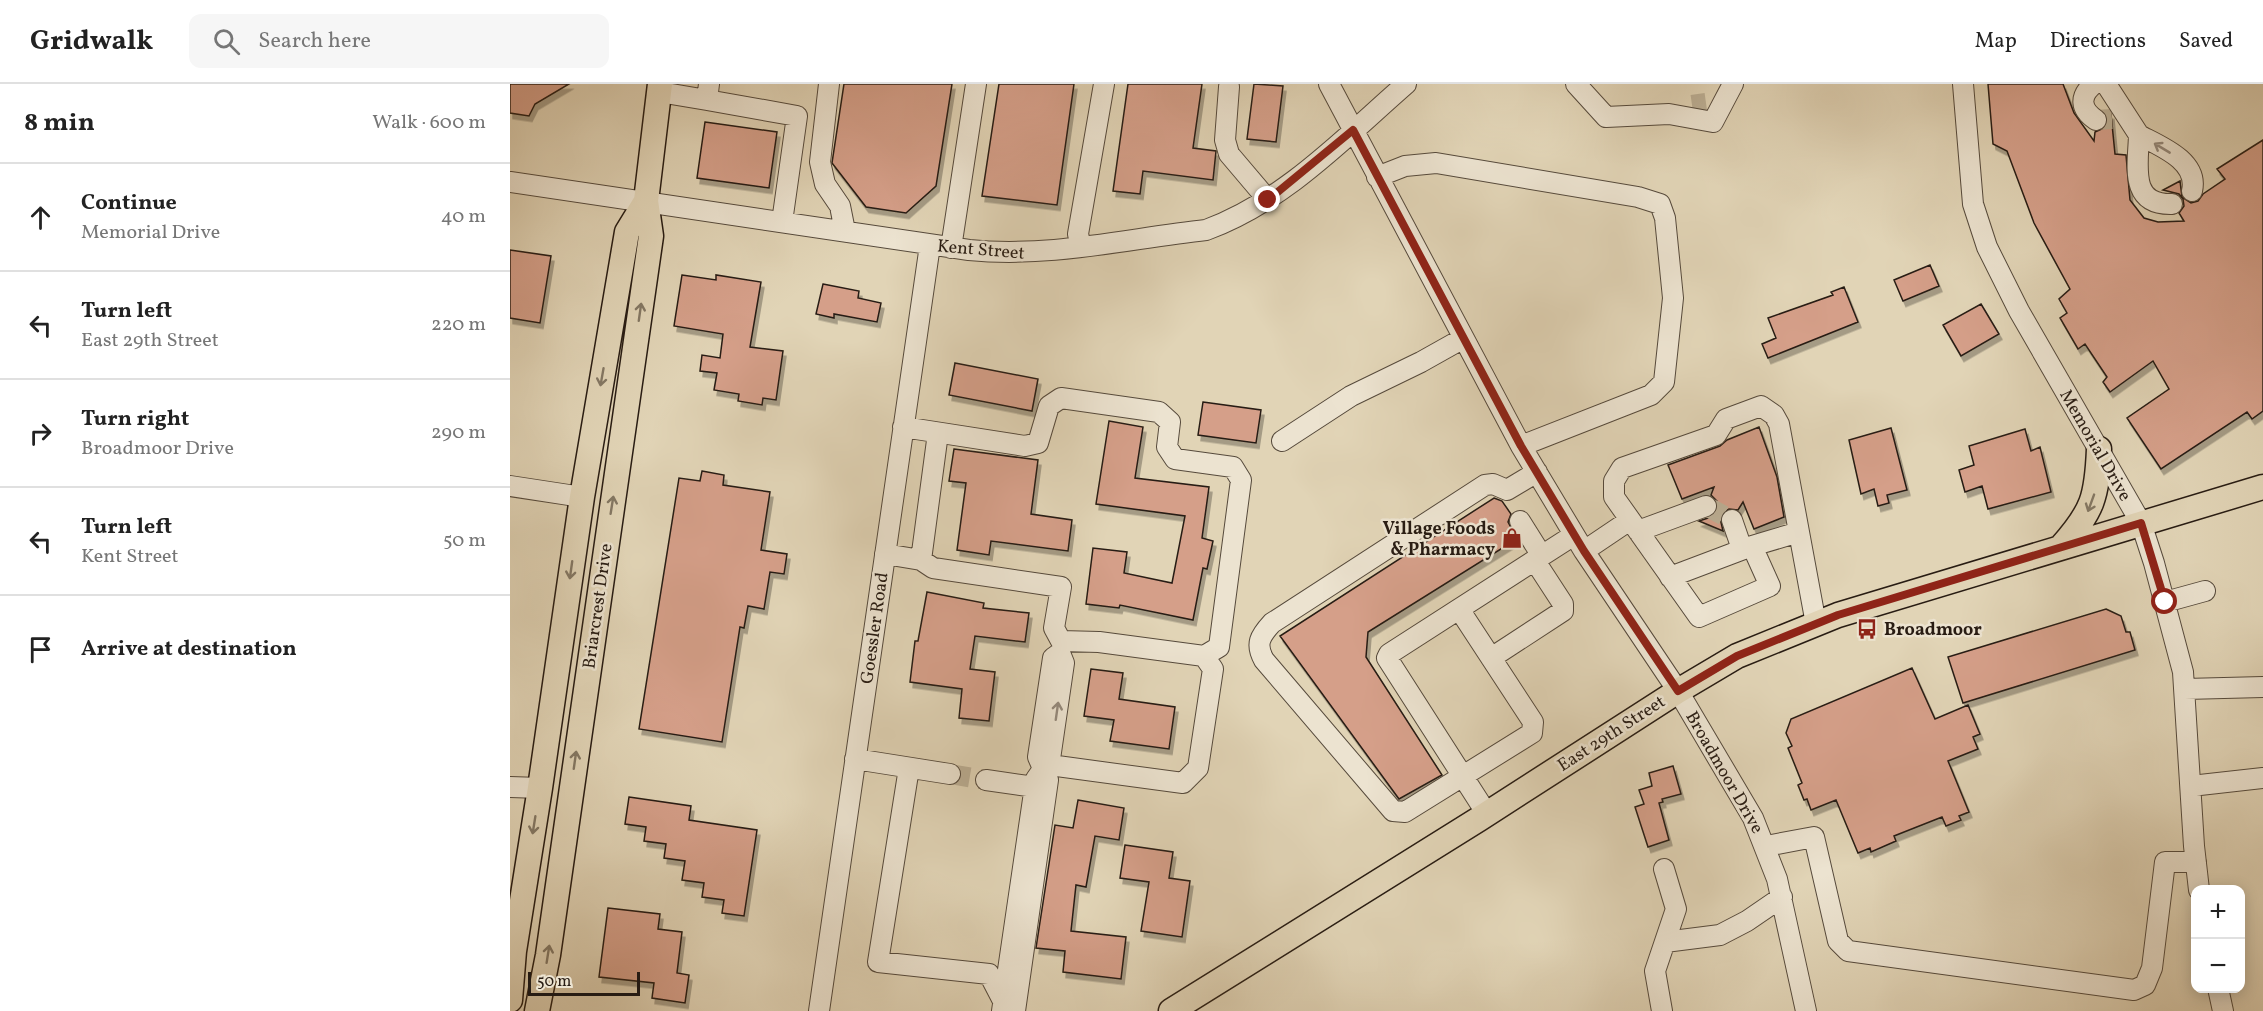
<!DOCTYPE html>
<meta charset="utf-8">
<style>
:root{--surface:#fff;--page:#f6f6f6;--text:#222;--muted:#767676;--line:#e0e0e0}
body{margin:0;font-family:Vollkorn,serif;background:var(--page);color:var(--text)}
.controls{position:absolute;right:18px;bottom:18px;display:grid;overflow:hidden;border-radius:12px;box-shadow:0 3px 15px #0003}
.controls button{width:54px;height:54px;display:grid;place-items:center;padding:0;border:0;border-bottom:2px solid var(--line);background:var(--surface);color:var(--text);font:30px sans-serif}
.scale{position:absolute;left:18px;bottom:15px;width:112px;box-sizing:border-box;padding-left:6px;border:3px solid #281c13;border-top:0;font-size:16px;line-height:21px;white-space:nowrap;color:#281c13;-webkit-text-stroke:4px #ece3d0;paint-order:stroke}
.stop{position:absolute;width:18px;height:18px;margin:-14px;border:4px solid #8f2418;border-radius:50%;background:#fff}
.stop.end{background:#8f2418;border-color:#fff;box-shadow:0 2px 6px #0008}
.list{margin:0;padding:0;list-style:none}
h2{display:flex;justify-content:space-between;align-items:center;height:78px;margin:0;padding:0 24px;font-size:26px}
h2 small{font-size:20px;font-weight:400;color:var(--muted)}
.list li{display:grid;grid-template-columns:39px 1fr auto;gap:18px;align-items:center;box-sizing:border-box;height:108px;padding:0 24px;border-top:2px solid var(--line)}
.list b{display:block;font-size:22px;white-space:nowrap}
.list p{margin:0;font-size:20px;white-space:nowrap;color:var(--muted)}
.list em{font-size:20px;font-style:normal;color:var(--muted)}
.icon{flex:none;width:33px;height:33px;fill:none;stroke:currentColor;stroke-width:2;stroke-linecap:round;stroke-linejoin:round}
.map{position:relative;flex:none;width:1753px;height:927px;overflow:hidden}
header{display:flex;align-items:center;gap:36px;box-sizing:border-box;height:84px;padding:0 30px;background:var(--surface);border-bottom:2px solid var(--line)}
header strong{font-size:28px}
nav{display:flex;gap:33px;margin-inline-start:auto;font-size:21px}
.search{width:420px;height:54px;background:var(--page);display:flex;align-items:center;gap:15px;box-sizing:border-box;padding:0 21px;border-radius:12px;color:var(--muted);font-size:22px}
main{display:flex}
aside{flex:1;background:var(--surface)}
.map>svg:first-child{display:block}
</style>
<header>
<strong>Gridwalk</strong>
<div class="search"><svg class="icon" aria-label="search" viewBox="0 0 24 24"><circle cx="10" cy="10" r="6"/><path d="M15 15l6 6"/></svg>Search here</div>
<nav><a>Map</a><a>Directions</a><a>Saved</a></nav>
</header>
<main>
<aside>
<h2>8 min<small>Walk · 600 m</small></h2>
<ul class="list">
<li><svg class="icon" aria-label="ahead" viewBox="0 0 24 24"><path d="M12 20V5M6 11l6-6 6 6"/></svg><div><b>Continue</b><p>Memorial Drive</p></div><em>40 m</em></li>
<li><svg class="icon" aria-label="left" viewBox="0 0 24 24"><path d="M17 20v-9H6M10 6l-5 5 5 5"/></svg><div><b>Turn left</b><p>East 29th Street</p></div><em>220 m</em></li>
<li><svg class="icon" aria-label="right" viewBox="0 0 24 24"><path d="M7 20v-9h11M14 6l5 5-5 5"/></svg><div><b>Turn right</b><p>Broadmoor Drive</p></div><em>290 m</em></li>
<li><svg class="icon" aria-label="left" viewBox="0 0 24 24"><path d="M17 20v-9H6M10 6l-5 5 5 5"/></svg><div><b>Turn left</b><p>Kent Street</p></div><em>50 m</em></li>
<li><svg class="icon" aria-label="arrive" viewBox="0 0 24 24"><path d="M6 21V4h12l-3 4 3 4H6"/></svg><div><b>Arrive at destination</b></div></li>
</ul>
</aside>
<div class="map">
<svg width="1753" height="927" viewBox="0 0 1753 927">
<defs>
<filter id="shadow"><feDropShadow dx="3" dy="5.5" stdDeviation="0" flood-color="#0004"/></filter>
</defs>
<rect width="100%" height="100%" fill="#e1d4b6"/>
<filter id="stains"><feTurbulence type="fractalNoise" baseFrequency=".00333" numOctaves="4"/><feColorMatrix values="0 0 0 0 .2 0 0 0 0 .09 0 0 0 0 .02 0 0 0 .5 -.17"/></filter>
<radialGradient id="worn" r=".72"><stop offset=".6" stop-color="#630" stop-opacity="0"/><stop offset="1" stop-color="#630" stop-opacity=".3"/></radialGradient>
<path fill="#d59f89" stroke="#281c13" stroke-width="1.5" filter="url(#shadow)" d="M0,0H59L25,20L19,32L0,29Z
M334,0H442L426,102L396,129L356,123L322,79Z
M489,0H564L547,121L472,112Z
M618,0H692L683,64L706,67L703,96L633,87L630,110L603,107Z
M744,0L773,2L766,58L737,55Z
M1478,0H1553L1564,29L1584,57L1585,48L1596,43V30H1601L1605,70L1616,71L1620,116L1634,134L1648,138L1674,137L1669,129L1674,122L1673,115L1669,110L1653,106L1670,97L1672,113L1681,119L1688,117L1693,110L1715,95L1707,85L1753,56V327L1742,335L1737,328L1651,385L1617,334L1659,305L1643,277L1600,308L1593,298L1597,293L1575,260L1568,265L1550,234L1557,229L1549,215L1560,205L1524,139L1497,67L1483,60Z
M195,38L267,48L259,104L187,94Z
M0,166L41,172L30,239L0,234Z
M1420,181L1429,202L1393,217L1384,196Z
M172,191L206,196V191L251,198L240,263L273,267L266,316L253,314L252,321L228,317L229,310L204,306L207,289L190,287L192,271L210,274L213,250L164,242Z
M313,200L349,207L348,214L371,219L367,238L324,230V234L306,230Z
M1334,203L1348,238L1258,274L1252,260L1266,254L1258,234L1323,211L1321,208Z
M1471,220L1489,250L1451,272L1433,241Z
M445,279L528,295L522,327L439,311Z
M693,318L751,326L746,359L688,351Z
M599,337L633,343L625,394L699,403L692,454L703,457L697,485L693,484L683,536L610,521L609,524L576,520L583,464L617,468L614,489L662,499L675,432L586,420Z
M1249,343L1267,393L1274,433L1244,445L1233,418L1228,426L1219,425L1213,429L1210,434L1213,447L1189,437L1201,433L1208,425L1207,417L1201,411L1204,403L1172,415L1158,381L1210,362L1217,356Z
M1381,344L1397,406L1377,411L1379,419L1368,422L1364,405L1351,410L1339,356Z
M1515,345L1521,367L1530,363L1541,408L1478,425L1472,402L1455,408L1449,386L1464,381L1459,362Z
M444,365L528,376L521,430L562,436L558,467L481,457L479,471L447,466L456,399L439,397Z
M192,387L214,391L213,401L260,408L251,466L277,470L274,490L260,488L254,525L238,522L234,544L230,543L212,658L129,645L169,394L190,397Z
M984,414L992,417L1001,430L998,438L1007,455L858,548L856,573L932,691L889,715L770,552Z
M417,508L474,519L473,524L519,529L515,558L465,552L460,585L485,588L479,637L449,634L452,605L400,598L405,557H408Z
M1596,525L1611,532L1616,548H1620L1625,566L1453,619L1438,573Z
M1402,584L1425,635L1458,621L1470,650L1463,653L1468,665L1438,677L1459,728L1449,732L1451,736L1436,742L1432,733L1384,752L1386,757L1361,768L1360,764L1348,769L1326,716L1301,726L1297,715L1294,716L1288,701L1292,699L1278,664L1282,662L1276,649L1281,635Z
M581,585L613,589L609,615L665,623L659,665L600,657L604,636L574,632Z
M1163,682L1171,710L1152,715L1153,718L1149,719L1159,756L1138,763L1125,723L1134,720L1129,706L1142,702L1139,689Z
M119,713L181,722L179,736L247,746L234,832L212,829L214,816L192,813L194,799L172,796L175,777L154,774L156,760L134,757L136,743L115,740Z
M568,716L614,724L609,756L585,752L576,803L566,801L561,847L616,853L611,895L553,888L555,867L526,864L545,741L563,744Z
M615,761L663,768L659,794L680,797L672,853L631,847L639,798L610,794Z
M98,824L150,830L148,845L172,848L167,889L179,891L175,919L142,914L144,899L89,893Z"/>
<g fill="none" stroke-linecap="round" stroke-linejoin="round">
<path stroke="#bcaf95" stroke-width="20" stroke-dasharray="20 10" stroke-linecap="butt" d="M1182,21L1196,19
M1586,36L1602,35
M1196,422L1222,436
M440,690L476,696"/>
<g stroke="#564a3c" stroke-width="22">
<path id="minor" d="M199,0L197,16L287,32L272,138
M319,0L310,78L315,100L330,122L335,147
M819,0L1011,362L1074,467L1168,607L1243,734L1267,795L1296,927
M1066,0L1096,33L1159,30L1203,38L1223,0
M1453,0L1463,120L1477,163L1509,227L1631,439L1644,479L1673,588L1684,762L1689,806
M1584,0C1569,12 1570,25 1586,36
M1596,0L1629,51
M719,3L715,56L719,70L758,116
M149,8L197,16
M867,93L895,82L926,79L1128,113L1150,120L1155,134L1163,214L1154,298L1141,311L1011,362
M0,98L459,166C540,174 615,155 696,146C775,117 834,54 896,0
M1662,120C1619,121 1628,82 1629,51C1650,62 1689,77 1682,107
M571,163L568,150L594,0
M441,164L466,0
M772,357L841,312L911,278L952,255
M0,402L72,413
M1222,436L1232,465
M1010,437L1032,472
M1128,447L1196,422
M1242,462L1260,502L1189,533L1104,413V397L1112,384L1206,351L1216,335L1251,322L1264,331L1269,340L1306,540
M1074,467L1120,436
M375,470L411,476L423,484L551,503L544,544L551,557L589,558L694,572L709,563L731,396L723,383L665,375L657,363L660,338L649,328L551,314L539,322L528,359L515,362L393,343
M411,476L428,349
M1160,493L1242,462L1289,448
M1655,518L1695,507
M949,525L1023,638L1022,649L895,728L883,727L754,576C745,560 750,552 762,539L975,401L983,400L997,406L1027,388
M981,574L1053,527V520L1025,477
M1675,605L1753,603
M345,675L440,690
M534,683L547,682L673,699L688,684L703,585L694,572
M399,684L368,878L479,890L493,917
M476,696L525,703
M1681,702L1753,694
M0,703L30,704
M977,730L877,574L879,570L1064,451
M1256,762L1304,753L1328,857L1338,867L1624,906L1635,901L1642,884L1655,778H1686
M1155,858L1210,851L1237,837L1272,813
M1708,904L1713,927
M309,927L420,161
M492,927L526,695L540,675L554,579L550,569L543,574L528,673L538,696L505,927
M1152,927L1145,887L1166,825L1154,785"/>
</g>
<g stroke="#281c13" stroke-width="27">
<path id="major" d="M1551,463C1583,427 1587,413 1589,365
M0,916L4,867L30,704L72,413L117,148L136,117
M27,927L38,871L141,152L136,117L150,0
M661,927L969,735L1168,607L1227,572L1328,531L1753,403"/>
</g>
<use href="#minor" stroke="#ece3d0" stroke-width="20"/>
<use href="#major" stroke="#e1d4b6" stroke-width="24"/>
</g>
<defs><path id="oneway-shaft" d="M-6 0H5M1.5-3L5.5 0L1.5 3" fill="none" stroke-width="1.6" stroke-linecap="round" stroke-linejoin="round" transform="scale(1.5)"/></defs>
<g stroke="#94897b">
<use href="#oneway-shaft" transform="translate(1652 64) rotate(-149)"/>
<use href="#oneway-shaft" transform="translate(547 627) rotate(-82)"/>
</g>
<g stroke="#847864">
<use href="#oneway-shaft" transform="translate(130 228) rotate(-82)"/>
<use href="#oneway-shaft" transform="translate(92 293) rotate(100)"/>
<use href="#oneway-shaft" transform="translate(1581 419) rotate(110)"/>
<use href="#oneway-shaft" transform="translate(102 421) rotate(-81)"/>
<use href="#oneway-shaft" transform="translate(61 486) rotate(98)"/>
<use href="#oneway-shaft" transform="translate(65 676) rotate(-82)"/>
<use href="#oneway-shaft" transform="translate(24 741) rotate(99)"/>
<use href="#oneway-shaft" transform="translate(38 870) rotate(-81)"/>
</g>
<g fill="none" stroke-linecap="round" stroke-linejoin="round">
<path stroke="#8f2418" stroke-width="8" d="M758,116L843,46L1011,362L1074,467L1168,607L1227,572L1328,531L1631,439L1655,518"/>
</g>
<defs>
<g id="shop-bare" transform="scale(1.62)"><path d="M-5-2.5h2.3a2.7 3.5 0 0 1 5.4 0H5L5.5 6h-11ZM-1.5-2.5h3a1.5 2.3 0 0 0-3 0Z" fill="#8f2418" stroke="#ece3d0" stroke-width="2.5" paint-order="stroke"/></g>
<g id="bus-bare" transform="scale(1.62)"><path d="M-5-6H5V4H4V6H2V4H-2V6H-4V4H-5ZM-3.5-4V0h7V-4ZM-3.5 1.2v1.5H-2V1.2ZM2 1.2v1.5H3.5V1.2Z" fill="#8f2418" stroke="#ece3d0" stroke-width="2.5" paint-order="stroke"/></g>
</defs>
<g fill-rule="evenodd">
<use href="#shop-bare" x="1002" y="454"/>
<use href="#bus-bare" x="1357" y="545"/>
</g>
<g text-anchor="middle" stroke-width="5" stroke-linejoin="round" paint-order="stroke">
<g font-size="18" fill="#281c13" stroke="#ece3d0">
<text transform="translate(471 165) rotate(5)" y="6">Kent Street</text>
<text transform="translate(1586 361) rotate(60)" y="6">Memorial Drive</text>
<text transform="translate(87 522) rotate(-82)" y="6">Briarcrest Drive</text>
<text transform="translate(364 544) rotate(-82)" y="6">Goessler Road</text>
<text transform="translate(1101 649) rotate(-33)" y="6">East 29th Street</text>
<text transform="translate(1215 688) rotate(60)" y="6">Broadmoor Drive</text>
</g>
<g font-size="18" font-weight="bold" fill="#281c13" stroke="#ece3d0" text-anchor="end">
<text x="985" y="450">Village Foods<tspan x="985" dy="21">&amp; Pharmacy</tspan></text>
<text x="1374" y="551" text-anchor="start">Broadmoor</text>
</g>
</g>
<rect width="100%" height="100%" filter="url(#stains)"/>
<rect width="100%" height="100%" fill="url(#worn)"/>
</svg>
<div class="controls">
<button>+</button>
<button>−</button>
</div>
<div class="scale">50 m</div>
<div class="stop" style="left:1655px;top:518px"></div>
<div class="stop end" style="left:758px;top:116px"></div>
</div>
</main>
